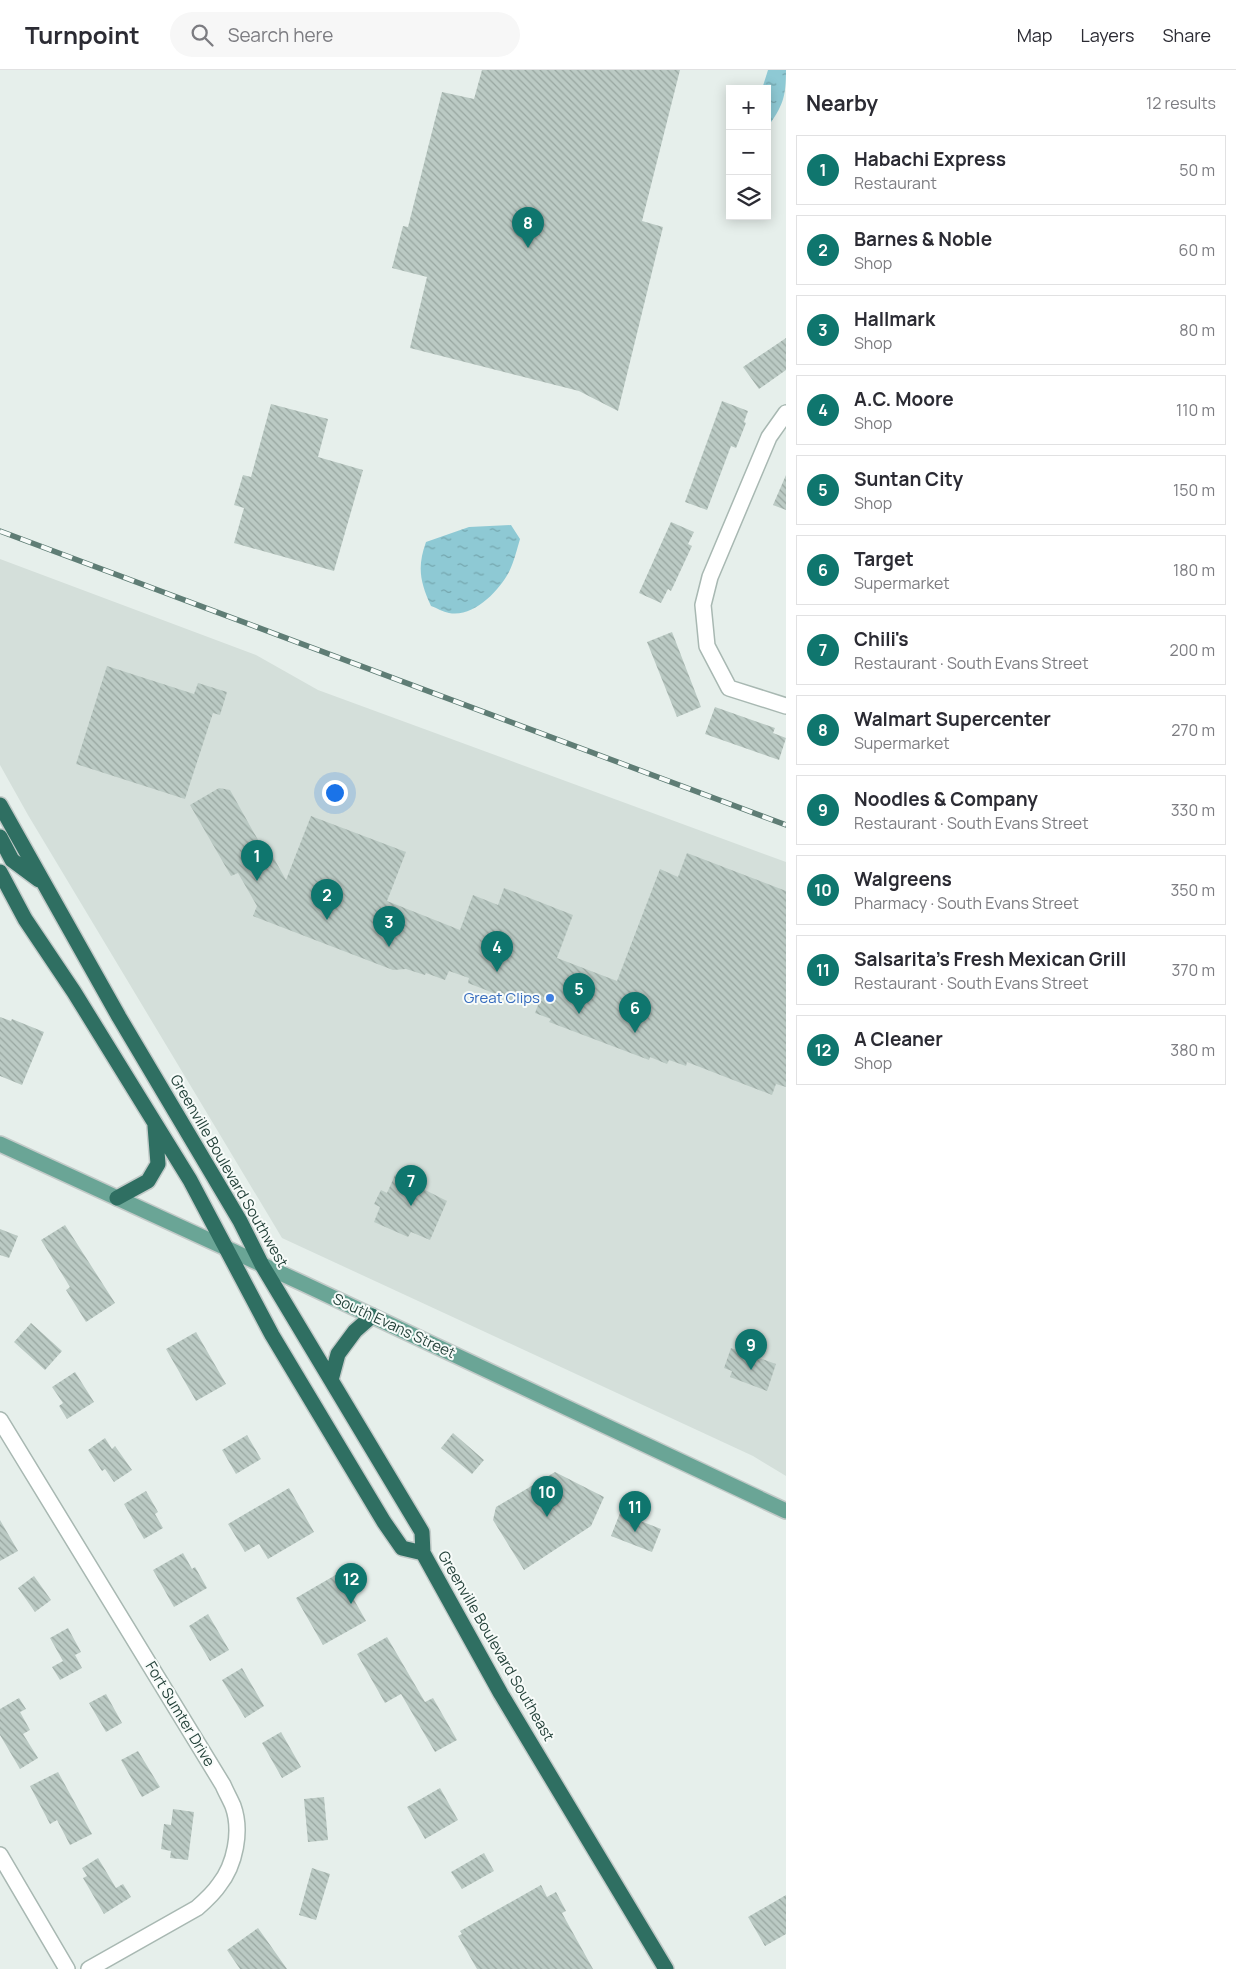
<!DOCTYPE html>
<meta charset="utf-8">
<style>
:root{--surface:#fff;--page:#f7f7f7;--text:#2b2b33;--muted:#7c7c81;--line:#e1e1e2;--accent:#0f766e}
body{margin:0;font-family:Manrope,sans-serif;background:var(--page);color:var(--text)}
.controls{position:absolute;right:15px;top:15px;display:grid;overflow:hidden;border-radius:0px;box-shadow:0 2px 12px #0003}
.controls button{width:45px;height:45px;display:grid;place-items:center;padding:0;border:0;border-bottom:1px solid var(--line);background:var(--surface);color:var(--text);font:25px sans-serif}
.you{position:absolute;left:334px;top:722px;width:18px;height:18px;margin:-12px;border:4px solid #fff;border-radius:50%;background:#1a73e8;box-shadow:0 0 0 8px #1a73e833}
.badge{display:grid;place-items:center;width:32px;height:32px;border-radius:50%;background:var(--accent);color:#fff;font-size:16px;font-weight:700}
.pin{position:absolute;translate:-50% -41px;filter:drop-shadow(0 1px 2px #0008)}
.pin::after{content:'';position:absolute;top:26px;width:18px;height:15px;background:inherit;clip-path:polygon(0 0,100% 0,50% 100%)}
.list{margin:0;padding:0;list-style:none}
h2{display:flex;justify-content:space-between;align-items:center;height:65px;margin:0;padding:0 20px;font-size:21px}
h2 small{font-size:16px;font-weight:400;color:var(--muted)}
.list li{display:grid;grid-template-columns:32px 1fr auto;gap:15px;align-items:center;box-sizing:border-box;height:70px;margin:0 10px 10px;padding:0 10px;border:1px solid var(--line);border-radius:0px}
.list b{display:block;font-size:19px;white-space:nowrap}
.list p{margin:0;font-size:16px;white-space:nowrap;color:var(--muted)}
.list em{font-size:16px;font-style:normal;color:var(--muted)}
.icon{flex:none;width:28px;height:28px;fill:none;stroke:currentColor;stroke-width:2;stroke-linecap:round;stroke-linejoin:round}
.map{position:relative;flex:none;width:786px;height:1899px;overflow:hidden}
header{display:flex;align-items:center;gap:30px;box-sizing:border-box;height:70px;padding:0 25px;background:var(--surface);border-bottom:1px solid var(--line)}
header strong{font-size:24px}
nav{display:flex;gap:28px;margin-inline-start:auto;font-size:18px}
.search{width:350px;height:45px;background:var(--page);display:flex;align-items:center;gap:12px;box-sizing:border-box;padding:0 18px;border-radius:28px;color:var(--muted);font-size:19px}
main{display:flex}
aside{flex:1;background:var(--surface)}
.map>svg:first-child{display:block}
</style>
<header>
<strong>Turnpoint</strong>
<div class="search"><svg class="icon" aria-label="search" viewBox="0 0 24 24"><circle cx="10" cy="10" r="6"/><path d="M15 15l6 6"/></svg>Search here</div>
<nav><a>Map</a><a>Layers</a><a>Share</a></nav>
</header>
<main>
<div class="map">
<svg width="786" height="1899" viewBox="0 0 786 1899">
<defs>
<pattern id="water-ripples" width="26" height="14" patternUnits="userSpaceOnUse" patternTransform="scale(1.25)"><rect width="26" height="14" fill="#8ec9d4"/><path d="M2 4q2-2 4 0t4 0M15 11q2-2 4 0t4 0" fill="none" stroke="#74a5ad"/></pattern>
<pattern id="building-back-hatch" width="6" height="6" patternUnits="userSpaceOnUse" patternTransform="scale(1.25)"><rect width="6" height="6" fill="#bbcac4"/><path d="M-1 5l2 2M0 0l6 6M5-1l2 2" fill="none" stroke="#98a6a0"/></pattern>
</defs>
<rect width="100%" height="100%" fill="#e6efeb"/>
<path fill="#d4dfda" d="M0,489L256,585L318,620L786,792V1406L753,1386L282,1168L28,745L0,695Z"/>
<path fill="url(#water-ripples)" d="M768,0H786C786,27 783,36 767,58V19H762Z
M511,455L520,469C517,479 514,492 509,502C499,521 473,548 449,543C443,542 437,538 431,536C420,512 417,497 426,472L469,457Z"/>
<path fill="url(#building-back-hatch)" d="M482,0H680L642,151L663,157L618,341L579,321L410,278L427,207L392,198L403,156L408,157L442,22L474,29Z
M786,268V300L759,319L743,297Z
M722,331L748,341L744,352L746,353L736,378L731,376L707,440L685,432Z
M271,334L328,349L318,387L363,400L334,501L234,473L244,438L234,435L243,405L251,407Z
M786,405V440L773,435Z
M671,452L694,462L688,474L692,476L671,521L668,519L661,533L639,523Z
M672,562L701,637L677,647L647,572Z
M107,596L194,624L198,613L227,622L220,645L213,643L185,729L76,694Z
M715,637L775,658L773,663L786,668L779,690L705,664Z
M219,718L230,720L267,786L271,783L286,810L311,746L406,782L387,831L460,860L473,825L498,835L504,818L573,845L557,888L617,911L660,799L678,807L687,783L786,821V1017L776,1014L772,1025L687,992L686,996L669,990L667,994L650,987L649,990L549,952L551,949L535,943L538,935L516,926L514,931L468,913L469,908L449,901L445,910L426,903L425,905L406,899L393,900L253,846L257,836L238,803L231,806L190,735Z
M0,947L11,951L12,949L44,962L22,1015L0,1006Z
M395,1105L447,1131L430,1170L411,1162L408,1167L374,1152L380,1137L374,1134L381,1120L387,1123Z
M65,1155L115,1233L86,1252L66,1220L70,1217L41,1170Z
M0,1159L18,1166L9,1188L0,1185Z
M31,1253L62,1281L45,1300L14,1272Z
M196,1262L226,1314L196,1331L166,1279Z
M731,1278L776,1294L767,1321L730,1307L732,1301L724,1298Z
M75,1302L94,1332L67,1349L59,1336L63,1333L52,1317Z
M453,1363L484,1390L472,1404L441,1378Z
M247,1365L261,1389L236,1404L222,1380Z
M105,1368L112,1379L115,1376L132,1400L114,1412L105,1399L102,1401L88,1380Z
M555,1402L604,1427L591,1456L524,1500L493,1450L496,1437Z
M289,1418L314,1462L268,1489L259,1474L245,1482L228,1454Z
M146,1421L158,1442L155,1444L163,1458L144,1469L124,1434Z
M620,1443L661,1459L652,1482L611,1466Z
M0,1450L18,1481L0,1491Z
M183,1483L192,1499L195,1497L207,1518L174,1537L153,1500Z
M339,1503L366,1551L323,1575L296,1528Z
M34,1506L51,1530L35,1542L18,1518Z
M208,1544L229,1580L210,1591L189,1556Z
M68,1558L81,1582L75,1585L82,1598L60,1610L52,1597L63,1591L50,1568Z
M387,1567L425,1632L433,1628L457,1670L435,1682L401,1624L385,1633L357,1584Z
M242,1598L264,1636L245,1648L222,1610Z
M106,1624L122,1653L106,1662L89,1633Z
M19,1628L26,1639L20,1642L30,1660L23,1664L38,1688L20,1699L0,1665V1639Z
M281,1662L301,1697L282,1708L262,1673Z
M138,1681L160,1717L142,1727L121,1690Z
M58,1702L92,1764L70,1775L57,1750L50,1754L30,1716Z
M440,1718L458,1750L425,1769L407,1737Z
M324,1727L328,1770L308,1772L304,1729Z
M173,1739L194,1742L188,1790L170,1788L171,1781L161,1779L164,1754L171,1755Z
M484,1783L494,1801L462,1819L451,1802Z
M98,1788L116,1818L123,1814L131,1827L104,1844L83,1808L87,1806L82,1798Z
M312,1798L330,1804L316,1850L299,1845Z
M541,1815L547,1827L556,1822L566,1841L562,1843L593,1899H477L458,1866L462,1864L460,1861Z
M786,1825V1864L765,1876L748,1847Z
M258,1858L287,1899H240L227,1880Z"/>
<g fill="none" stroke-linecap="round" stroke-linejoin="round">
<g stroke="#a8b8b2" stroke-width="18">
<path id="minor" d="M786,343L769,367L710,507L703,535L707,576L729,618L786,636
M0,1350L223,1715C226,1722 230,1729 233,1736C242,1761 235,1795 219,1815C213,1824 205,1831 197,1838L89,1899
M0,1785L67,1899"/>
</g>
<g stroke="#c2cac8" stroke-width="18">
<path id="major" d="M0,1074L302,1213L786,1441"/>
</g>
<g stroke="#c2cac8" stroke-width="18">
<path id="highway" d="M0,735L119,947L240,1151L262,1195L422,1462L423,1483L501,1624L666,1899
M0,767L12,790L39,810
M0,802L25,849L74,922L190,1110L272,1265L384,1452L402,1478L423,1483
M117,1128L148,1111L158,1094L155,1056
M331,1310L338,1284L355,1261L372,1246"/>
</g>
<use href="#minor" stroke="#fff" stroke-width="15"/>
<use href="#major" stroke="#6aa596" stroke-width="15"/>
<use href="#highway" stroke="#2f6f62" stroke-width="15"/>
<g stroke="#5f7d75" stroke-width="5.5">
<path id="rail" d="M0,461L786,755"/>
</g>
<use href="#rail" stroke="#f7fbf9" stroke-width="4" stroke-dasharray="11" stroke-linecap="butt"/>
</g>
<circle fill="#3f7fe0" stroke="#f7fbf9" stroke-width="2" cx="550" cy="928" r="5"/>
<g text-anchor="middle" stroke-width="4" stroke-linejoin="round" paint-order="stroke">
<g font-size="15" fill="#366cbe" stroke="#f7fbf9" text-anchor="end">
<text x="540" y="933">Great Clips</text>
</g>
<g font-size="15" fill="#24423a" stroke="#f7fbf9">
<text transform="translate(229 1101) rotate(60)" y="5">Greenville Boulevard Southwest</text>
<text transform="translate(394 1256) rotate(25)" y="5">South Evans Street</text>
<text transform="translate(496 1576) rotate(60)" y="5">Greenville Boulevard Southeast</text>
<text transform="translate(180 1644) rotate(59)" y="5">Fort Sumter Drive</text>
</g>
</g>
</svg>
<div class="controls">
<button>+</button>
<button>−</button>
<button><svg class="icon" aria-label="layers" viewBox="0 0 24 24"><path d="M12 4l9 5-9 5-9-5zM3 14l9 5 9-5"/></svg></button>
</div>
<div class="you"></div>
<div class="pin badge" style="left:257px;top:811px">1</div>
<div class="pin badge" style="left:327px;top:850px">2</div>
<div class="pin badge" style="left:389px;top:877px">3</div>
<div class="pin badge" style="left:497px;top:902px">4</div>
<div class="pin badge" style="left:579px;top:944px">5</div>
<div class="pin badge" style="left:635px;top:963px">6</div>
<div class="pin badge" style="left:411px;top:1136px">7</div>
<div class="pin badge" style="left:528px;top:178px">8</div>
<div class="pin badge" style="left:751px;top:1300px">9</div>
<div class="pin badge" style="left:547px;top:1447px">10</div>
<div class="pin badge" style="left:635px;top:1462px">11</div>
<div class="pin badge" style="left:351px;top:1534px">12</div>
</div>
<aside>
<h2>Nearby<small>12 results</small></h2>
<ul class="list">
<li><span class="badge">1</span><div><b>Habachi Express</b><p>Restaurant</p></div><em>50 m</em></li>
<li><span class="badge">2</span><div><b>Barnes &amp; Noble</b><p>Shop</p></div><em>60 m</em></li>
<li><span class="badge">3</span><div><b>Hallmark</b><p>Shop</p></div><em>80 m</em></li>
<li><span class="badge">4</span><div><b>A.C. Moore</b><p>Shop</p></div><em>110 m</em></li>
<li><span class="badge">5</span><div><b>Suntan City</b><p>Shop</p></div><em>150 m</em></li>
<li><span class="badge">6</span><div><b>Target</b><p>Supermarket</p></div><em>180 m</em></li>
<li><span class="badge">7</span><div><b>Chili's</b><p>Restaurant · South Evans Street</p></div><em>200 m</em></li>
<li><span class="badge">8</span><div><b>Walmart Supercenter</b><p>Supermarket</p></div><em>270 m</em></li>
<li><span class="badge">9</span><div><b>Noodles &amp; Company</b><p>Restaurant · South Evans Street</p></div><em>330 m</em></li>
<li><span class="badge">10</span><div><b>Walgreens</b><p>Pharmacy · South Evans Street</p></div><em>350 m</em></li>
<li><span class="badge">11</span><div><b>Salsarita's Fresh Mexican Grill</b><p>Restaurant · South Evans Street</p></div><em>370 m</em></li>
<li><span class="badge">12</span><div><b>A Cleaner</b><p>Shop</p></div><em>380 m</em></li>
</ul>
</aside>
</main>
